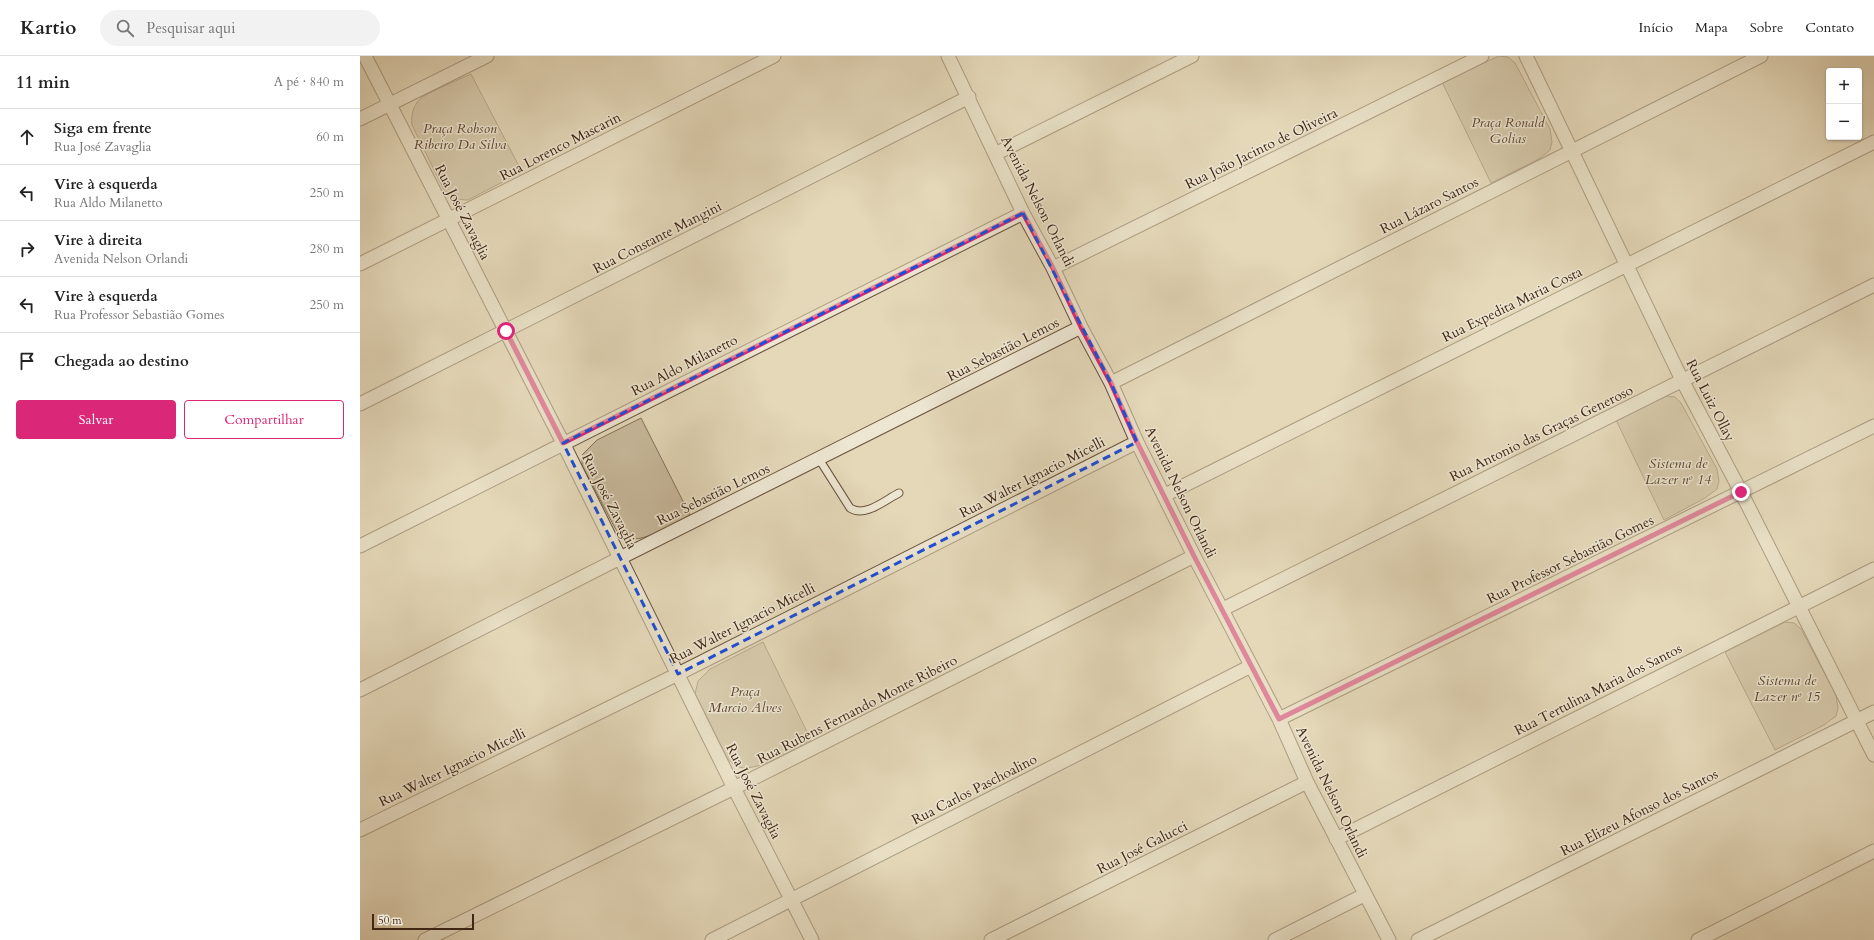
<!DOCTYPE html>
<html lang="pt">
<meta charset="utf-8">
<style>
:root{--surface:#fff;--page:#f2f2f2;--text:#222;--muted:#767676;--line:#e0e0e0;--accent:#db2777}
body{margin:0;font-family:Cardo,serif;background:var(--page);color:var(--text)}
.controls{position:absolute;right:12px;top:12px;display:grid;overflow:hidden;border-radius:4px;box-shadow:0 1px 3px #0004}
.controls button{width:36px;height:36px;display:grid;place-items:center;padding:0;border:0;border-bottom:1px solid var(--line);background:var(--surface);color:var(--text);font:20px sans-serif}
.scale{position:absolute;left:12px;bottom:10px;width:102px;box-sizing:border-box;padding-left:4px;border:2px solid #422715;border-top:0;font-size:11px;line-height:14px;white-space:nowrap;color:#422715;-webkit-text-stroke:3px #ede6d2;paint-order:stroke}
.stop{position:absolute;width:12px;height:12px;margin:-9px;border:3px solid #db2777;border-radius:50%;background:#fff}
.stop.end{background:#db2777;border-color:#fff;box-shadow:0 1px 4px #0008}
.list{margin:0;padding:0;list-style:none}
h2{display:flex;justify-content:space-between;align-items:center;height:52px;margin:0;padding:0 16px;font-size:17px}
h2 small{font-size:13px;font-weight:400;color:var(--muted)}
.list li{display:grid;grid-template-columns:26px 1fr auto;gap:12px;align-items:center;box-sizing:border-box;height:56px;padding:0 16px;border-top:1px solid var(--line)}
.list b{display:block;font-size:15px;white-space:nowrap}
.list p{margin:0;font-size:13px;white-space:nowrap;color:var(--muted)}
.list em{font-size:13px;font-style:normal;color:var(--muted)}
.actions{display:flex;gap:8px;padding:12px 16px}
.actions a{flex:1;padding:9px 0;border:1px solid var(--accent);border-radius:4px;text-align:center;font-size:14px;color:var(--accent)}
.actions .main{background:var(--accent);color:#fff}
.icon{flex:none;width:22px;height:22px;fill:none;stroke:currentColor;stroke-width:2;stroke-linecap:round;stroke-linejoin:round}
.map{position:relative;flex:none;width:1514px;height:884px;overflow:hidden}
header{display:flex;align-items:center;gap:24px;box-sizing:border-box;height:56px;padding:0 20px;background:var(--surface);border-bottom:1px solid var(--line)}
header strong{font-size:19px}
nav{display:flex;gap:22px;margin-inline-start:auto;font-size:14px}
.search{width:280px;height:36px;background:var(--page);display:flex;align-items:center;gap:10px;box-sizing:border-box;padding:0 14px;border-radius:22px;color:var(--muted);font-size:15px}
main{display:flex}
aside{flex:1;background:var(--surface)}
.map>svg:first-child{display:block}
</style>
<header>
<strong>Kartio</strong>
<div class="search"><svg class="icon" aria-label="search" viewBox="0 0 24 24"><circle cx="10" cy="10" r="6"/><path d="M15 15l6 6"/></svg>Pesquisar aqui</div>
<nav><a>Início</a><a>Mapa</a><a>Sobre</a><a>Contato</a></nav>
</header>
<main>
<aside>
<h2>11 min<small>A pé · 840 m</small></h2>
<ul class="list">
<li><svg class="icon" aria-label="ahead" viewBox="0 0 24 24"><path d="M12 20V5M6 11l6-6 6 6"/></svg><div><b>Siga em frente</b><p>Rua José Zavaglia</p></div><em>60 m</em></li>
<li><svg class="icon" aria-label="left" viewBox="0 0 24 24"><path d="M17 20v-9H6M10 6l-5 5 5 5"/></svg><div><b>Vire à esquerda</b><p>Rua Aldo Milanetto</p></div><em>250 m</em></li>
<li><svg class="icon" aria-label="right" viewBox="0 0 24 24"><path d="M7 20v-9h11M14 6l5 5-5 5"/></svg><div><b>Vire à direita</b><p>Avenida Nelson Orlandi</p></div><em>280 m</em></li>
<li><svg class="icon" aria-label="left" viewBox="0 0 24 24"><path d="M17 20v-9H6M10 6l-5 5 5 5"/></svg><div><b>Vire à esquerda</b><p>Rua Professor Sebastião Gomes</p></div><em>250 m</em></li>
<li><svg class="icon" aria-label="arrive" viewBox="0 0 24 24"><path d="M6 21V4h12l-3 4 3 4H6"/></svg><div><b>Chegada ao destino</b></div></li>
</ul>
<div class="actions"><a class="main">Salvar</a><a>Compartilhar</a></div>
</aside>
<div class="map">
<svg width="1514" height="884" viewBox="0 0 1514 884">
<rect width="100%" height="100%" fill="#e4d8b9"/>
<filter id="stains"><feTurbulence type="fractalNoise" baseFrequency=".005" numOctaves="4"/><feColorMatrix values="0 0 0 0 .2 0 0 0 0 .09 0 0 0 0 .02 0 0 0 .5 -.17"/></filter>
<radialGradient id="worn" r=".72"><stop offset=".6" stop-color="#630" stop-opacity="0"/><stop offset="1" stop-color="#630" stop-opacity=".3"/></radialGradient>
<path fill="#c8ba9d" stroke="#857059" d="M1139,0L1148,1L1155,7L1190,73L1192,86L1190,94L1179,103L1131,127L1082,26Z
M111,18L162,116L108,144C97,144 91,141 84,134L52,69C51,59 53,50 60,43C67,37 100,23 111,18Z
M1306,340L1315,341L1321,347L1357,413L1359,425L1357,433L1345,442L1304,464L1256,364Z
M281,362L330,459C314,467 281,490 263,481C260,480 257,475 255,472L222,409V399L237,384Z
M1425,566L1434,567L1441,573L1476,639L1478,652L1476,660L1464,669L1415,694L1365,596Z
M403,586L451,684C434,693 394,719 376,710C373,709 370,704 367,702L335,638L338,625L350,613Z"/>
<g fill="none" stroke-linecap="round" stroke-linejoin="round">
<g stroke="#6a533e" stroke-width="9">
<path id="lane" d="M459,403L490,452C505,462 525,444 539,437"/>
</g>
<g stroke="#6a533e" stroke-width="15">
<path id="street" d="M5,0L203,387L374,732L452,884
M588,0L663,157L693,212L721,271L751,327L777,386L834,500L919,663L947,726L1029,884
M1166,0L1322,324L1381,436L1514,699
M0,63L127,0
M635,98L832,0
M0,208L414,0
M693,212L1122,0
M751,327L1401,0
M0,348L609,41
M805,439L1514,86
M0,490L663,157
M863,553L1514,229
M0,634L260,502L721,271
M919,663L1514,370
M0,774L318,618L777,386
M976,783L1514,513
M65,884L374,732L834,500
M352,884L891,610
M631,884L947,726
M915,884L1004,839
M1058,884L1514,656
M1338,884L1514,795"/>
</g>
<use href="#lane" stroke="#ede6d2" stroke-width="7"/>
<use href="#street" stroke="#ede6d2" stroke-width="13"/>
</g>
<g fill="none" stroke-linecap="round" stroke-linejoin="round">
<path stroke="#db2777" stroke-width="5" d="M146,275L203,387L663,157L693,212L721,271L751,327L777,386L834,500L919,663L1381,436"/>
</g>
<path d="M0 0H1514V884H0ZM663,157L751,327L777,386L318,618L203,387Z" fill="#e4d8b9" fill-opacity=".55" fill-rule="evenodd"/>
<path fill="none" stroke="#1d4ed8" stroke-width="3" stroke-dasharray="8 5" stroke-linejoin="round" d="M663,157L751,327L777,386L318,618L203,387Z"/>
<g text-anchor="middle" stroke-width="3" stroke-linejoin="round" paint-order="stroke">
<g font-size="14" font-style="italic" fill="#5d4430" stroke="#ede6d2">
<text x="1148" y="71">Praça Ronald<tspan x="1148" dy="16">Golias</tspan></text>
<text x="100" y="77">Praça Robson<tspan x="100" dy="16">Ribeiro Da Silva</tspan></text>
<text x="1318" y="412">Sistema de<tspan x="1318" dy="16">Lazer nº 14</tspan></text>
<text x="1427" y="629">Sistema de<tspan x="1427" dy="16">Lazer nº 15</tspan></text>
<text x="385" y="640">Praça<tspan x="385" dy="16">Marcio Alves</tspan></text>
</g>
<g font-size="14" fill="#422715" stroke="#ede6d2">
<text transform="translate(200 90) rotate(-27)" y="5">Rua Lorenco Mascarin</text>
<text transform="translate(901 92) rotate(-26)" y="5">Rua João Jacinto de Oliveira</text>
<text transform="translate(678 145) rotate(63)" y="5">Avenida Nelson Orlandi</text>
<text transform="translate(1069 149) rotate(-27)" y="5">Rua Lázaro Santos</text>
<text transform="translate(103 156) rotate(63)" y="5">Rua José Zavaglia</text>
<text transform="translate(297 181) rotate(-27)" y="5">Rua Constante Mangini</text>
<text transform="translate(1152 248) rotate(-26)" y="5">Rua Expedita Maria Costa</text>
<text transform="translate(643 293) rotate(-27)" y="5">Rua Sebastião Lemos</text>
<text transform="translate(324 309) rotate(-27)" y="5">Rua Aldo Milanetto</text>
<text transform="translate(1351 344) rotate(63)" y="5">Rua Luiz Ollay</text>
<text transform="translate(1181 377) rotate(-26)" y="5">Rua Antonio das Graças Generoso</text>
<text transform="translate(672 421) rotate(-27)" y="5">Rua Walter Ignacio Micelli</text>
<text transform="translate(821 436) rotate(64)" y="5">Avenida Nelson Orlandi</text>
<text transform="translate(353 438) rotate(-26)" y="5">Rua Sebastião Lemos</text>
<text transform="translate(250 445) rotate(63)" y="5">Rua José Zavaglia</text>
<text transform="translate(1210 503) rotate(-26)" y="5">Rua Professor Sebastião Gomes</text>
<text transform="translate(382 567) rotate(-27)" y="5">Rua Walter Ignacio Micelli</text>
<text transform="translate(1238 633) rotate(-27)" y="5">Rua Tertulina Maria dos Santos</text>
<text transform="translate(497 653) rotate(-27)" y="5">Rua Rubens Fernando Monte Ribeiro</text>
<text transform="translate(92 711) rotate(-26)" y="5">Rua Walter Ignacio Micelli</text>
<text transform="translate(614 733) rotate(-27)" y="5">Rua Carlos Paschoalino</text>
<text transform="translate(394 735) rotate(63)" y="5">Rua José Zavaglia</text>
<text transform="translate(972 736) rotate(64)" y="5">Avenida Nelson Orlandi</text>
<text transform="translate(1279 756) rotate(-27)" y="5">Rua Elizeu Afonso dos Santos</text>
<text transform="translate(782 791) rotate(-27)" y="5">Rua José Galucci</text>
</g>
</g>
<rect width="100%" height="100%" filter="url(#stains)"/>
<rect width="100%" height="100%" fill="url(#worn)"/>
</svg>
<div class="controls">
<button>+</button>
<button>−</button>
</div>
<div class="scale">50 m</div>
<div class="stop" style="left:146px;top:275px"></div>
<div class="stop end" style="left:1381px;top:436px"></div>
</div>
</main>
